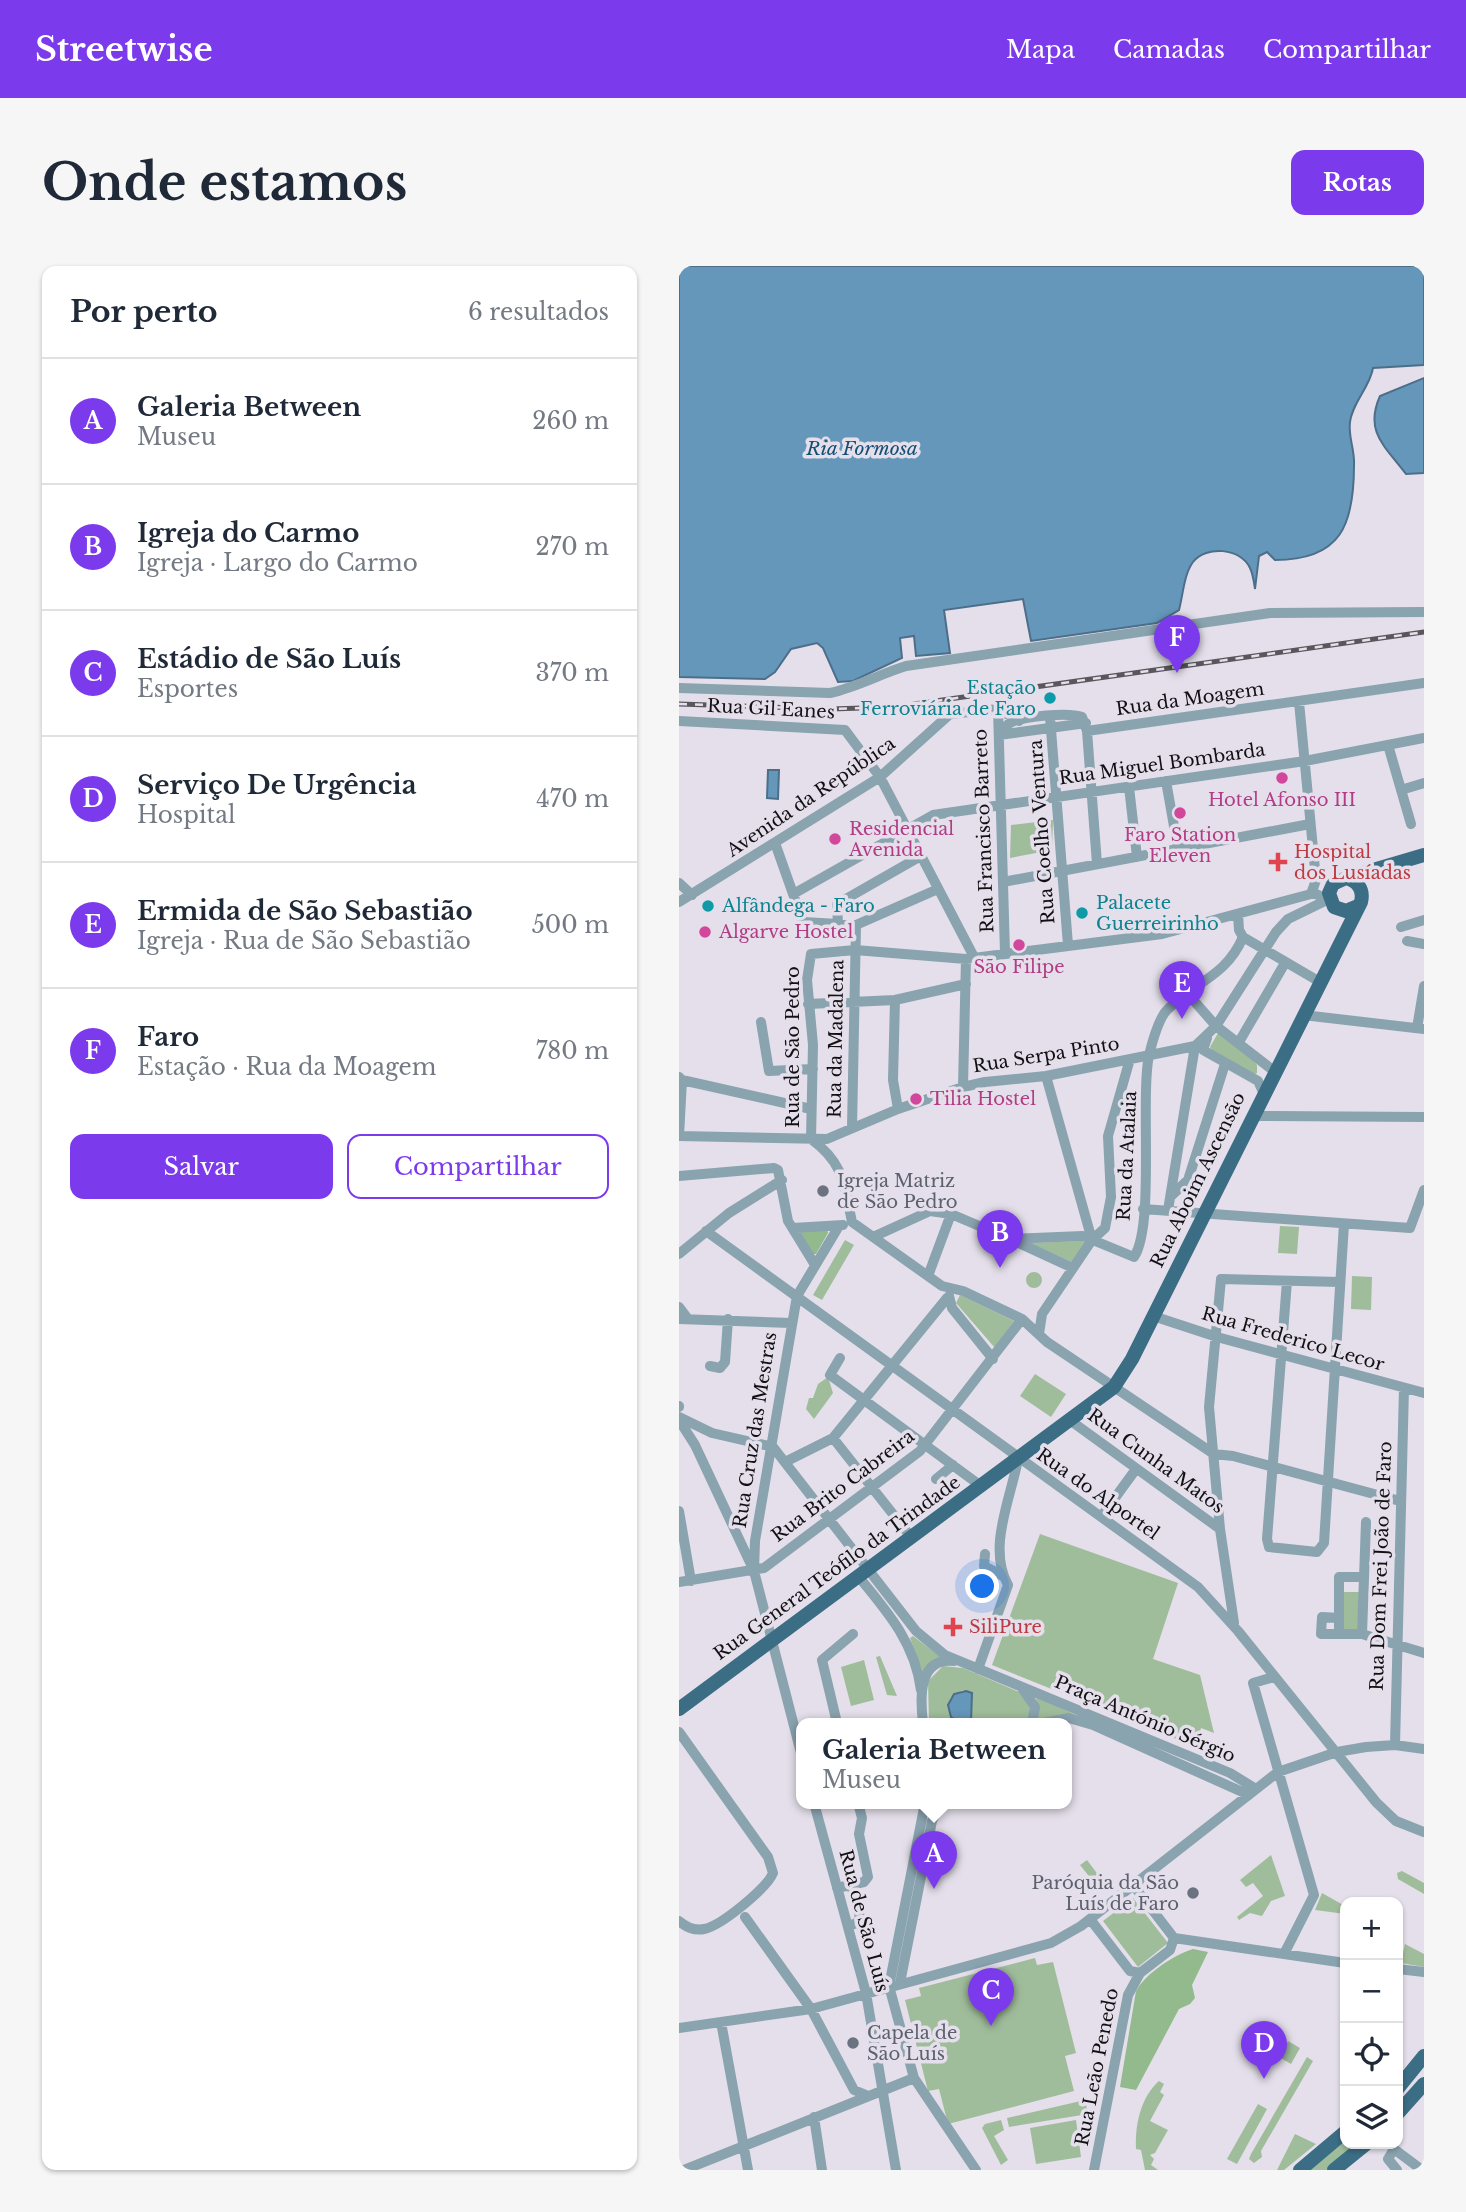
<!DOCTYPE html>
<html lang="pt">
<meta charset="utf-8">
<style>
:root{--surface:#fff;--page:#f6f6f7;--text:#1f2937;--muted:#747a83;--line:#e0e1e3;--accent:#7c3aed}
body{margin:0;font-family:"Libre Baskerville",serif;background:var(--page);color:var(--text)}
.controls{position:absolute;right:21px;bottom:21px;display:grid;overflow:hidden;border-radius:14px;box-shadow:0 2px 5px #0004}
.controls button{width:63px;height:63px;display:grid;place-items:center;padding:0;border:0;border-bottom:2px solid var(--line);background:var(--surface);color:var(--text);font:35px sans-serif}
.you{position:absolute;left:304px;top:1321px;width:24px;height:24px;margin:-18px;border:5px solid #fff;border-radius:50%;background:#1a73e8;box-shadow:0 0 0 10px #1a73e833}
.badge{display:grid;place-items:center;width:46px;height:46px;border-radius:50%;background:var(--accent);color:#fff;font-size:23px;font-weight:700}
.pin{position:absolute;translate:-50% -58px;filter:drop-shadow(0 2px 4px #0008)}
.pin::after{content:'';position:absolute;top:37px;width:24px;height:21px;background:inherit;clip-path:polygon(0 0,100% 0,50% 100%)}
.popup{position:absolute;left:117px;top:1452px;width:276px;height:91px;box-sizing:border-box;display:grid;place-content:center;border-radius:14px;background:var(--surface);filter:drop-shadow(0 2px 5px #0005);font-size:23px;white-space:nowrap;color:var(--muted)}
.popup b{font-size:26px;color:var(--text)}
.popup::after{content:'';position:absolute;left:50%;top:100%;margin-left:-14px;border:14px solid transparent;border-top-color:var(--surface)}
.list{margin:0;padding:0;list-style:none}
h2{display:flex;justify-content:space-between;align-items:center;height:91px;margin:0;padding:0 28px;font-size:30px}
h2 small{font-size:23px;font-weight:400;color:var(--muted)}
.list li{display:grid;grid-template-columns:46px 1fr auto;gap:21px;align-items:center;box-sizing:border-box;height:126px;padding:0 28px;border-top:2px solid var(--line)}
.list b{display:block;font-size:26px;white-space:nowrap}
.list p{margin:0;font-size:23px;white-space:nowrap;color:var(--muted)}
.list em{font-size:23px;font-style:normal;color:var(--muted)}
.actions{display:flex;gap:14px;padding:21px 28px}
.actions a{flex:1;padding:16px 0;border:2px solid var(--accent);border-radius:14px;text-align:center;font-size:24px;color:var(--accent)}
.actions .main{background:var(--accent);color:#fff}
.icon{flex:none;width:38px;height:38px;fill:none;stroke:currentColor;stroke-width:2;stroke-linecap:round;stroke-linejoin:round}
.map{position:relative;flex:none;width:745px;height:1904px;overflow:hidden;border-radius:14px}
header{display:flex;align-items:center;gap:42px;box-sizing:border-box;height:98px;padding:0 35px;background:var(--accent);color:#fff}
header strong{font-size:33px}
nav{display:flex;gap:38px;margin-inline-start:auto;font-size:24px}
.intro{display:flex;align-items:center;justify-content:space-between;box-sizing:border-box;height:168px;padding:0 42px}
h1{margin:0;font-size:49px}
.button{padding:18px 32px;border-radius:14px;background:var(--accent);color:#fff;font-size:24px;font-weight:700}
main{display:flex;gap:42px;padding:0 42px}
aside{flex:1;background:var(--surface);border-radius:14px;box-shadow:0 2px 5px #0004}
.map>svg:first-child{display:block}
</style>
<header>
<strong>Streetwise</strong>
<nav><a>Mapa</a><a>Camadas</a><a>Compartilhar</a></nav>
</header>
<div class="intro"><h1>Onde estamos</h1><a class="button">Rotas</a></div>
<main>
<aside>
<h2>Por perto<small>6 resultados</small></h2>
<ul class="list">
<li><span class="badge">A</span><div><b>Galeria Between</b><p>Museu</p></div><em>260 m</em></li>
<li><span class="badge">B</span><div><b>Igreja do Carmo</b><p>Igreja · Largo do Carmo</p></div><em>270 m</em></li>
<li><span class="badge">C</span><div><b>Estádio de São Luís</b><p>Esportes</p></div><em>370 m</em></li>
<li><span class="badge">D</span><div><b>Serviço De Urgência</b><p>Hospital</p></div><em>470 m</em></li>
<li><span class="badge">E</span><div><b>Ermida de São Sebastião</b><p>Igreja · Rua de São Sebastião</p></div><em>500 m</em></li>
<li><span class="badge">F</span><div><b>Faro</b><p>Estação · Rua da Moagem</p></div><em>780 m</em></li>
</ul>
<div class="actions"><a class="main">Salvar</a><a>Compartilhar</a></div>
</aside>
<div class="map">
<svg width="745" height="1904" viewBox="0 0 745 1904">
<rect width="100%" height="100%" fill="#e4dfea"/>
<path fill="#a0bd9b" d="M374,554L373,584L331,592L332,559Z
M539,767L560,776L578,799V807L574,809L533,785L531,781Z
M601,960L620,961L618,988L599,987Z
M166,974L175,979L143,1034L134,1029Z
M402,975L407,976L393,996L350,977Z
M347 1014a8 8 0 1 1 16 0a8 8 0 1 1-16 0Z
M673,1010L693,1011L692,1044L672,1043Z
M281,1029L335,1055L316,1082L277,1037Z
M356,1108L387,1128L372,1151L341,1130Z
M149,1111L154,1127L135,1153L127,1143L130,1132H134L139,1118Z
M361,1268L499,1317L474,1393L521,1409L535,1467L522,1462L517,1481L313,1399Z
M662,1326H682L681,1366H662Z
M234,1370L263,1392L244,1407L231,1372Z
M201,1390L218,1430L208,1429L197,1391Z
M185,1394L195,1434L172,1440L162,1401Z
M264,1400L284,1402L345,1428L352,1445L348,1457H289L292,1455L284,1424L271,1433L277,1455L281,1457H250L249,1415Z
M357,1430L397,1449L359,1453Z
M592,1589L606,1630L592,1635L583,1650L571,1647L560,1654L558,1651L584,1630L574,1617L567,1621L561,1614Z
M408,1594L423,1614L417,1619L401,1599Z
M723,1605L745,1617V1628L719,1613L718,1607Z
M643,1627L666,1640V1648L636,1644Z
M454,1632L489,1677L459,1701L424,1655Z
M726,1678L745,1688V1701L722,1697Z
M356,1692L358,1699L374,1696L397,1787L386,1790L395,1825L269,1858L260,1823L249,1825L226,1734L242,1730L240,1722Z
M609,1775L621,1782L612,1798L600,1791Z
M628,1791L634,1795L582,1885L583,1891L575,1897L570,1893L572,1888Z
M480,1815L485,1818L481,1826L485,1829L471,1855L489,1864L476,1887L471,1889L475,1893L472,1899L479,1904H466L462,1884L457,1883C456,1860 461,1832 480,1815Z
M406,1834L409,1848L330,1861L328,1852Z
M579,1838L588,1843L558,1898L548,1893Z
M322,1854L325,1864L315,1870L329,1894L322,1899L303,1862L306,1858Z
M397,1854L402,1891L357,1898L351,1862Z
M616,1868L637,1878L605,1904H598Z
M666,1873V1878H678L647,1904H629Z"/>
<path fill="#93ba8c" d="M148,962L149,967L137,988H132L121,967L125,963Z
M514,1683L529,1686L513,1719L516,1732L511,1738L500,1743L457,1824L441,1821L457,1725C467,1707 495,1689 514,1683Z"/>
<path fill="#6597bb" stroke="#4c6e89" stroke-width="2" d="M0,0H745V99L694,102C691,121 673,137 671,156C669,171 676,184 675,199C675,259 662,294 596,294L588,286L580,290L576,323C575,316 574,308 571,302C562,282 527,279 514,296C505,308 504,329 500,344L478,357L352,375L344,333L265,344L271,387L237,390L235,370L221,372L223,392L174,415L159,416L144,382L138,377L112,383L96,406L86,413L0,411Z
M745,112V207L727,208C706,180 685,166 701,130Z
M89,504H100L99,533L88,532Z
M287,1425L293,1427L292,1456H280L272,1451L269,1439L275,1428Z"/>
<g fill="none" stroke-linecap="round" stroke-linejoin="round">
<path stroke="#89a3af" stroke-width="10" d="M0,422L151,427C178,421 201,408 227,400L591,347L745,346
M620,436L637,614L632,628
M319,443L326,687
M371,451L389,679
M0,455L166,464L201,511L295,691
M408,465L745,417
M320,469C323,465 326,460 331,457C344,450 390,446 403,451L408,465L418,598
M320,469L407,457
M709,479L732,558
M487,515L499,583
M450,521L458,591
M722,524L745,517
M96,577L124,656L177,659L259,623
M324,616L631,558
M0,617L13,629
M116,627L254,549L626,495L745,472
M0,636L201,511L271,448L319,443L340,455
M159,658L158,638L242,590
M722,661L745,654
M564,671L641,716
M728,675L745,678
M509,728L537,760L595,805
M216,734L214,814L219,843
M129,738L216,734L287,718
M624,749L745,763
M82,756L90,805L134,803
M738,762L745,720
M528,772L524,784L579,815L584,826
M560,776L606,697
M367,810L413,974
M0,811L3,814L0,870
M3,814L132,843
M284,821L287,693
M573,850L745,851
M173,862L177,659
M0,870L148,873L219,843L284,821L306,816L367,810L516,780L537,760L597,666L609,653L648,634
M132,873L134,779L128,714L132,688L176,684L287,693L483,668L632,628H637L650,635
M132,873C165,897 165,918 173,956
M0,910L95,902L99,904L109,955L136,999
M492,930L509,914L546,798
M464,943L731,962L745,924
M489,944L516,780
M173,956L263,1020L284,1025L343,1053L368,1076L535,1188L554,1190L721,1235
M114,962L164,959
M27,965L519,1321L559,1365L697,1536L717,1555L745,1566
M194,971L251,945L272,948L331,973L404,970L455,991C476,960 461,833 470,789C473,777 480,752 488,744C515,716 547,711 564,671L560,664L559,648
M333,974L394,1002
M0,988L50,947L103,914
M249,1010L272,948
M608,1015L588,1273L590,1281L638,1286L645,1277L665,958
M270,1030L273,1042L314,1093
M0,1041L9,1053
M474,1050L538,1071L745,1127
M0,1053L112,1057
M360,1068L363,1048L413,974L426,962L432,931L429,870L451,793
M161,1092L151,1109L302,1220
M31,1100L41,1102L46,1096L49,1053
M0,1140V1141
M0,1151L33,1167L94,1181L237,1365L266,1389L551,1507L577,1523
M0,1154L16,1179L75,1305L122,1487
M392,1155L541,1263
M154,1172L232,1271
M106,1196L154,1172L268,1032
M257,1213L274,1199
M0,1245L12,1315
M422,1251L457,1203
M306,1288L305,1300L324,1310
M75,1305L76,1275L118,1030L160,960
M179,1310C208,1345 236,1377 242,1424
M684,1311H660V1368H683L687,1256
M0,1316L85,1302L241,1185L343,1053
M555,1357L541,1263L530,1141L542,1013L661,1016
M660,1368H642L643,1351L660,1352
M683,1368L745,1387
M299,1403L329,1319C308,1282 332,1232 339,1193
M595,1411L574,1417L635,1629L605,1688
M343,1422L356,1441L353,1457
M158,1457L143,1394L174,1368
M244,1457C241,1432 239,1391 275,1395
M365,1457L390,1452L414,1459L570,1529
M0,1466L89,1591L94,1607C88,1622 42,1660 25,1663C15,1665 7,1661 0,1655
M716,1479L725,1122
M135,1537L187,1727L217,1904
M246,1537L210,1720L235,1812L297,1904
M158,1622L185,1616L189,1611L180,1568L183,1552L179,1537
M66,1651L132,1743L175,1824L187,1829
M411,1653L451,1705L461,1707L491,1684L495,1672L455,1620
M169,1660L178,1657L181,1651L172,1619
M495,1672L666,1697
M719,1703L745,1706
M221,1717L253,1555L262,1537
M42,1756L69,1904
M0,1762L132,1743L372,1677L402,1660L599,1506L658,1486L687,1481L716,1479L745,1483
M135,1851L143,1904
M5,1904L235,1812
M415,1904L449,1729L461,1707
M718,1904L709,1893L715,1883L743,1904"/>
<path stroke="#3b6d84" stroke-width="14" d="M667,612L745,589
M0,1443L435,1121L453,1093L682,636C685,624 679,615 667,612L654,618L650,627L655,641L667,645L679,640
M719,1822L745,1790
M719,1847L745,1818
M621,1904L666,1866
M655,1904L687,1878"/>
<g stroke="#59565c" stroke-width="5">
<path id="rail" d="M0,438L152,443L214,441L745,366"/>
</g>
<use href="#rail" stroke="#e4dfea" stroke-width="2.5" stroke-dasharray="8" stroke-linecap="butt"/>
</g>
<g fill="#0f9aa8" stroke="#e4dfea" stroke-width="2.5">
<circle cx="371" cy="432" r="7"/>
<circle cx="29" cy="640" r="7"/>
<circle cx="403" cy="647" r="7"/>
</g>
<g fill="#d1479c" stroke="#e4dfea" stroke-width="2.5">
<circle cx="603" cy="512" r="7"/>
<circle cx="501" cy="547" r="7"/>
<circle cx="156" cy="573" r="7"/>
<circle cx="26" cy="666" r="7"/>
<circle cx="340" cy="679" r="7"/>
<circle cx="237" cy="833" r="7"/>
</g>
<g fill="#e0444e" stroke="#e4dfea" stroke-width="2.5">
<path d="M595.5 585.5h7v7h7v7h-7v7h-7v-7h-7v-7h7z"/>
<path d="M270.5 1350.5h7v7h7v7h-7v7h-7v-7h-7v-7h7z"/>
</g>
<g fill="#6b7280" stroke="#e4dfea" stroke-width="2.5">
<circle cx="144" cy="925" r="7"/>
<circle cx="514" cy="1627" r="7"/>
<circle cx="174" cy="1777" r="7"/>
</g>
<g text-anchor="middle" stroke-width="7" stroke-linejoin="round" paint-order="stroke">
<g font-size="18" fill="#0d838f" stroke="#e4dfea" text-anchor="start">
<text x="357" y="428" text-anchor="end">Estação<tspan x="357" dy="21">Ferroviária de Faro</tspan></text>
<text x="417" y="643">Palacete<tspan x="417" dy="21">Guerreirinho</tspan></text>
<text x="43" y="646">Alfândega - Faro</text>
</g>
<g font-size="18" fill="#121014" stroke="#e4dfea">
<text transform="translate(511 433) rotate(-8)" y="6">Rua da Moagem</text>
<text transform="translate(92 443) rotate(3)" y="6">Rua Gil Eanes</text>
<text transform="translate(483 498) rotate(-8)" y="6">Rua Miguel Bombarda</text>
<text transform="translate(132 531) rotate(-34)" y="6">Avenida da República</text>
<text transform="translate(305 565) rotate(-92)" y="6">Rua Francisco Barreto</text>
<text transform="translate(363 566) rotate(-94)" y="6">Rua Coelho Ventura</text>
<text transform="translate(157 773) rotate(-89)" y="6">Rua da Madalena</text>
<text transform="translate(114 781) rotate(-90)" y="6">Rua de São Pedro</text>
<text transform="translate(367 789) rotate(-9)" y="6">Rua Serpa Pinto</text>
<text transform="translate(448 890) rotate(-87)" y="6">Rua da Atalaia</text>
<text transform="translate(519 914) rotate(-64)" y="6">Rua Aboim Ascensão</text>
<text transform="translate(614 1073) rotate(16)" y="6">Rua Frederico Lecor</text>
<text transform="translate(76 1164) rotate(-81)" y="6">Rua Cruz das Mestras</text>
<text transform="translate(477 1195) rotate(36)" y="6">Rua Cunha Matos</text>
<text transform="translate(164 1220) rotate(-37)" y="6">Rua Brito Cabreira</text>
<text transform="translate(419 1228) rotate(35)" y="6">Rua do Alportel</text>
<text transform="translate(702 1300) rotate(-88)" y="6">Rua Dom Frei João de Faro</text>
<text transform="translate(158 1302) rotate(-36)" y="6">Rua General Teófilo da Trindade</text>
<text transform="translate(466 1453) rotate(23)" y="6">Praça António Sérgio</text>
<text transform="translate(185 1655) rotate(75)" y="6">Rua de São Luís</text>
<text transform="translate(418 1801) rotate(-79)" y="6">Rua Leão Penedo</text>
</g>
<g font-size="18" fill="#b23c85" stroke="#e4dfea">
<text x="603" y="540">Hotel Afonso III</text>
<text x="170" y="569" text-anchor="start">Residencial<tspan x="170" dy="21">Avenida</tspan></text>
<text x="501" y="575">Faro Station<tspan x="501" dy="21">Eleven</tspan></text>
<text x="40" y="672" text-anchor="start">Algarve Hostel</text>
<text x="340" y="707">São Filipe</text>
<text x="251" y="839" text-anchor="start">Tilia Hostel</text>
</g>
<g font-size="18" fill="#be3a42" stroke="#e4dfea" text-anchor="start">
<text x="615" y="592">Hospital<tspan x="615" dy="21">dos Lusíadas</tspan></text>
<text x="290" y="1367">SiliPure</text>
</g>
<g font-size="18" fill="#5b616d" stroke="#e4dfea" text-anchor="start">
<text x="158" y="921">Igreja Matriz<tspan x="158" dy="21">de São Pedro</tspan></text>
<text x="500" y="1623" text-anchor="end">Paróquia da São<tspan x="500" dy="21">Luís de Faro</tspan></text>
<text x="188" y="1773">Capela de<tspan x="188" dy="21">São Luís</tspan></text>
</g>
<g font-size="19" font-style="italic" fill="#144f74" stroke="#e4dfea">
<text x="183" y="189">Ria Formosa</text>
</g>
</g>
</svg>
<div class="controls">
<button>+</button>
<button>−</button>
<button><svg class="icon" aria-label="locate" viewBox="0 0 24 24"><circle cx="12" cy="12" r="6"/><path d="M12 2v4M12 18v4M2 12h4M18 12h4"/></svg></button>
<button><svg class="icon" aria-label="layers" viewBox="0 0 24 24"><path d="M12 4l9 5-9 5-9-5zM3 14l9 5 9-5"/></svg></button>
</div>
<div class="you"></div>
<div class="pin badge" style="left:255px;top:1623px">A</div>
<div class="popup"><b>Galeria Between</b>Museu</div>
<div class="pin badge" style="left:321px;top:1002px">B</div>
<div class="pin badge" style="left:312px;top:1760px">C</div>
<div class="pin badge" style="left:585px;top:1813px">D</div>
<div class="pin badge" style="left:503px;top:753px">E</div>
<div class="pin badge" style="left:498px;top:407px">F</div>
</div>
</main>
